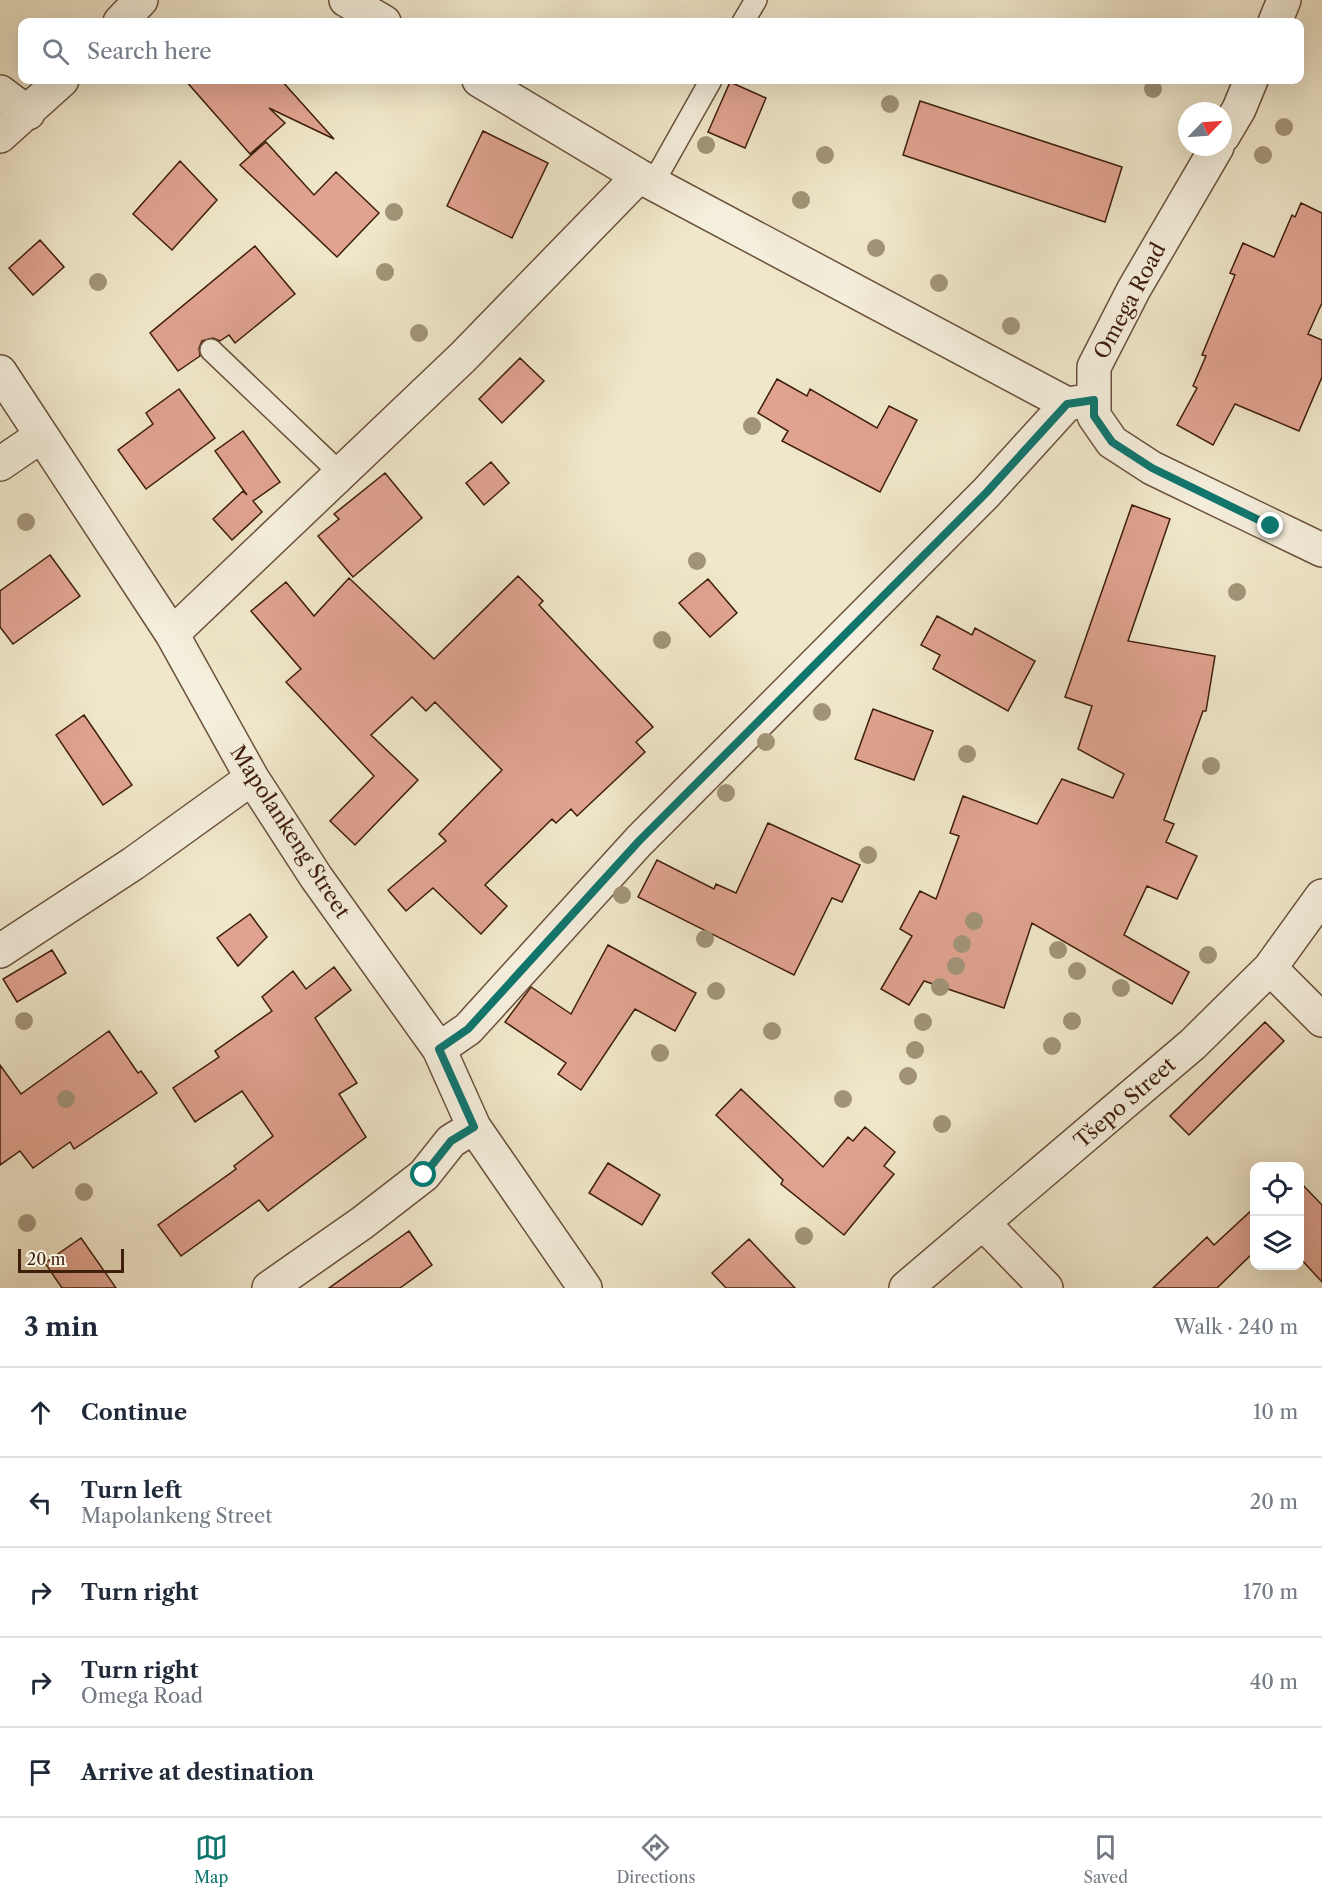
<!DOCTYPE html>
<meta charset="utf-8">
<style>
:root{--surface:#fff;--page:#f6f6f7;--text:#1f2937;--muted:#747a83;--line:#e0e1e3;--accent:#0f766e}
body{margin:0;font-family:"Libre Caslon Text",serif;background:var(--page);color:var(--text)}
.controls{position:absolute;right:18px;bottom:18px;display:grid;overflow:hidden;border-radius:12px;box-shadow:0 6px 24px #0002}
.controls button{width:54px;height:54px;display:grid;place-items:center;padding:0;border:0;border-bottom:2px solid var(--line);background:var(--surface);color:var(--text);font:30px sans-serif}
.compass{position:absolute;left:1178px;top:102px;width:54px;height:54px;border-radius:50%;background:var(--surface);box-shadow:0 6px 24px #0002;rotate:65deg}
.scale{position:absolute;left:18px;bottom:15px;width:106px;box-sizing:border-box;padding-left:6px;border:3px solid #3f1e0b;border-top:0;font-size:16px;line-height:21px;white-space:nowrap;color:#3f1e0b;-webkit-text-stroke:4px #f5efdd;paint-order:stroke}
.stop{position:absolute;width:18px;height:18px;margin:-14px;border:4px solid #0f766e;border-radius:50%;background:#fff}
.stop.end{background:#0f766e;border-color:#fff;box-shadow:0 2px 6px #0008}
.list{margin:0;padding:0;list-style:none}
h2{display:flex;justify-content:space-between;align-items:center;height:78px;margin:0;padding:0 24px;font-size:26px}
h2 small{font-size:20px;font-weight:400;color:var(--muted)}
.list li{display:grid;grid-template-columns:39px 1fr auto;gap:18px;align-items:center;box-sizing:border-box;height:90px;padding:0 24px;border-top:2px solid var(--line)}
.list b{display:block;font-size:22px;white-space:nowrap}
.list p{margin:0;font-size:20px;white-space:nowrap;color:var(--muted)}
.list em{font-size:20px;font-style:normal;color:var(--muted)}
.icon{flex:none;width:33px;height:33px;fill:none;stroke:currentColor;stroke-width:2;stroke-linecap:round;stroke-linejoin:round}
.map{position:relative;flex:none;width:1322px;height:1288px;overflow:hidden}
.search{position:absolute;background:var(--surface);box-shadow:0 6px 24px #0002;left:18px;right:18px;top:18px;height:66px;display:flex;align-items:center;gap:15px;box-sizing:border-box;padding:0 21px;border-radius:12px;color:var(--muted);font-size:22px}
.sheet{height:528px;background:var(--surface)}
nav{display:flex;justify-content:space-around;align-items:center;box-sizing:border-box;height:84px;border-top:2px solid var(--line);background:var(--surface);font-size:16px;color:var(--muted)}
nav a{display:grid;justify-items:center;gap:3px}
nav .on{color:var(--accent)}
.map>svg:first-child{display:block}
</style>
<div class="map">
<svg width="1322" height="1288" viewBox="0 0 1322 1288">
<rect width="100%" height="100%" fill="#f0e7ca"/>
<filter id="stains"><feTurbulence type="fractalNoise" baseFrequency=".00333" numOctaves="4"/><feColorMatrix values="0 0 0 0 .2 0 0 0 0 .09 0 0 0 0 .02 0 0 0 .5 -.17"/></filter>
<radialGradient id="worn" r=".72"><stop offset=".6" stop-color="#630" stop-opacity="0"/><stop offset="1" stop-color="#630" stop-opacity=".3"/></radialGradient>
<path fill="#e0a390" stroke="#3f1e0b" stroke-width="1.5" d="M185,80H281L334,139L269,108L285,123L250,154Z
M730,82L766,98L745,148L708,132Z
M920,101L1122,167L1105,222L903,155Z
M483,131L548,163L512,238L447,206Z
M266,142L314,195L336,172L379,213L337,257L240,165Z
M180,161L217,200L172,250L133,214Z
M1301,203L1322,213V303L1308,334L1322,340V377L1299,431L1235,404L1213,445L1177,425L1197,388L1193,386L1206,356L1202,355L1235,275L1230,273L1243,243L1274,257L1292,215L1295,217Z
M40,240L64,267L33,295L9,268Z
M255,246L295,294L235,343L229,335L220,341L213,338L202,341L199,348L200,356L178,371L150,333Z
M520,358L544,381L502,423L479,399Z
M777,379L807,396L810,389L877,428L889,406L917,420L880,492L782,441L788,431L758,413Z
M179,389L215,438L146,489L118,450L153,424L146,413Z
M243,431L280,482L253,501L262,512L232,540L213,519L243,491L247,495L215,451Z
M491,462L509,483L484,505L466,483Z
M385,473L422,518L353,577L318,536L339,519L334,514Z
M1132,505L1170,519L1128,641L1215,656L1206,711H1203L1164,820L1174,824L1166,842L1197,856L1177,899L1147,886L1124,935L1189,972L1172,1004L1032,923L1004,1008L924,981L909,1005L881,989L912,936L900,929L920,891L936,899L959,836L950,833L963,796L1037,824L1062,779L1113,798L1124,774L1078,749L1092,706L1065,697Z
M50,555L80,596L13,644L0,627V591Z
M518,576L543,601L539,605L653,727L636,742L645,752L577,816L571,809L556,823L552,819L485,885L507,906L481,934L433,888L406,911L388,890L446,841L439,834L502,770L435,702L426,711L412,697L371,735L418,780L355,845L330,821L374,776L286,682L301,669L251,611L286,582L314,616L349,578L434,659Z
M708,579L737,613L710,637L679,603Z
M937,616L972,635L975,628L1035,661L1008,711L933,669L940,655L921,645Z
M873,709L933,731L914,780L855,759Z
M84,715L132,785L103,805L56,735Z
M768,823L860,865L842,902L832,898L794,975L638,897L657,860L714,889L716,884L736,893Z
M250,914L267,937L238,966L217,938Z
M608,945L696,993L675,1031L635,1009L581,1090L558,1074L566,1063L505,1022L531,987L571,1014Z
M52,950L66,973L17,1002L3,979Z
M334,967L351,990L315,1018L357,1083L339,1094L366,1137L268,1211L259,1200L181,1256L158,1225L236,1169L234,1166L273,1136L242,1091L195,1122L173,1088L219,1057L215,1051L272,1011L262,997L293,971L306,989Z
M1265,1022L1284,1041L1189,1135L1170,1116Z
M109,1031L138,1073L141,1071L157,1093L74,1149L70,1142L33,1168L20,1151L0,1165V1065L21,1094Z
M741,1089L823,1167L848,1137L853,1141L865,1127L895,1152L884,1166L894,1174L844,1235L781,1184L783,1180L716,1115Z
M608,1163L660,1195L642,1225L589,1193Z
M1299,1181L1322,1205V1282L1299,1257Z
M1254,1208V1252L1217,1288H1153L1207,1237L1214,1245Z
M409,1231L432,1265L400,1288H329Z
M81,1238L116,1288H62L45,1263Z
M749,1239L795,1288H726L712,1273Z"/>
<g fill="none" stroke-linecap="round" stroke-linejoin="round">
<g stroke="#6b503b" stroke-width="24">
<path id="lane" d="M743,22L756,0
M653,183L711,80
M211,350L340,473"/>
</g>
<g stroke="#6b503b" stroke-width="36">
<path id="street" d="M346,0L384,22
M120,22L141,0
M1275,22L1284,0
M479,80L639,176L1067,404L1094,400
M0,92L28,113
M0,136L62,80
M1223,136L1239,109L1251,80
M1217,147L1134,289L1094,367V416L1112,442L1152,468L1322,550
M0,372L172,634L252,778L316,877L439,1049L474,1127L585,1288
M0,464L41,436
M172,634L463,357L639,176
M0,951L134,863L252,778
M1270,968L1322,1020
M439,1049L468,1029L639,841L986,493L1067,404
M984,1224L1046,1288
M269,1288L362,1223L424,1175L451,1141L474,1127
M906,1288L1193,1044L1270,968L1322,896"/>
</g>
<use href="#lane" stroke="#f5efdd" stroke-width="21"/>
<use href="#street" stroke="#f5efdd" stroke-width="33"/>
</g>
<g fill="#a29479">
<circle cx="1153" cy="89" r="9"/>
<circle cx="890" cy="104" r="9"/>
<circle cx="1284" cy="127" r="9"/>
<circle cx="706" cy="145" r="9"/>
<circle cx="825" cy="155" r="9"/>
<circle cx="1263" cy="155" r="9"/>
<circle cx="801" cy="200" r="9"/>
<circle cx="394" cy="212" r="9"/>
<circle cx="876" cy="248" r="9"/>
<circle cx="385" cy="272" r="9"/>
<circle cx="98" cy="282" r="9"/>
<circle cx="939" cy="283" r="9"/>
<circle cx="1011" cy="326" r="9"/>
<circle cx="419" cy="333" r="9"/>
<circle cx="752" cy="426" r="9"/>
<circle cx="26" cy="522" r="9"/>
<circle cx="697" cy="561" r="9"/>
<circle cx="1237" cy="592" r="9"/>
<circle cx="662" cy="640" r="9"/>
<circle cx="822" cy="712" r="9"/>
<circle cx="766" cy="742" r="9"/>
<circle cx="967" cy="754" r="9"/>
<circle cx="1211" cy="766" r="9"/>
<circle cx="726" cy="793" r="9"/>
<circle cx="868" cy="855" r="9"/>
<circle cx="622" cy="895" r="9"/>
<circle cx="974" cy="921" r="9"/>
<circle cx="705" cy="939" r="9"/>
<circle cx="962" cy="944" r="9"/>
<circle cx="1058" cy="950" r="9"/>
<circle cx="1208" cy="955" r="9"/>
<circle cx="956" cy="966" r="9"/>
<circle cx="1077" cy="971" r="9"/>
<circle cx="940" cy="987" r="9"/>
<circle cx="1121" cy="988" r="9"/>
<circle cx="716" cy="991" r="9"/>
<circle cx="24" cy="1021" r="9"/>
<circle cx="1072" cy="1021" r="9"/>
<circle cx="923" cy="1022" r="9"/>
<circle cx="772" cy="1031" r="9"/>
<circle cx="1052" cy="1046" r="9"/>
<circle cx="915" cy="1050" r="9"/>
<circle cx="660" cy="1053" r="9"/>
<circle cx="908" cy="1076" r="9"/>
<circle cx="66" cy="1099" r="9"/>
<circle cx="843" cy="1099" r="9"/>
<circle cx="942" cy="1124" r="9"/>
<circle cx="84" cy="1192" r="9"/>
<circle cx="27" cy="1223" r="9"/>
<circle cx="804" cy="1236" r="9"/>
</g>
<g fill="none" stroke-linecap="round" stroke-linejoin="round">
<path stroke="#0f766e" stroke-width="8" d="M424,1175L451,1141L474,1127L439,1049L468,1029L639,841L986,493L1067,404L1094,400V416L1112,442L1152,468L1271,526"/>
</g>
<g text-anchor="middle" stroke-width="5" stroke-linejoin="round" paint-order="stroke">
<g font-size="21" fill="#3f1e0b" stroke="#f5efdd">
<text transform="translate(1130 301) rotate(-62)" y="7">Omega Road</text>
<text transform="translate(290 832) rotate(57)" y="7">Mapolankeng Street</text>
<text transform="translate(1125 1103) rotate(-41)" y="7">Tšepo Street</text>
</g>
</g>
<rect width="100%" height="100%" filter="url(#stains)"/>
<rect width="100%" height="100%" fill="url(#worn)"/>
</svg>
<div class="controls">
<button><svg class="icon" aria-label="locate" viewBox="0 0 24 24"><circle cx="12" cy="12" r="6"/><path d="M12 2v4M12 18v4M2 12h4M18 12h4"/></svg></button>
<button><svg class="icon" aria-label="layers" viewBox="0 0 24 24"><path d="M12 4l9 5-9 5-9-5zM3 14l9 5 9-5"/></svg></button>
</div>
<svg class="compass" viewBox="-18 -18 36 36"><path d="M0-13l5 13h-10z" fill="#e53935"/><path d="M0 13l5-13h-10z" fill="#747a83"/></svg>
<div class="scale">20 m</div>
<div class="stop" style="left:424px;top:1175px"></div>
<div class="stop end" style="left:1271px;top:526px"></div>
<div class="search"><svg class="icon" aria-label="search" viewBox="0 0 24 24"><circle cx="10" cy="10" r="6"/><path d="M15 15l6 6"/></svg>Search here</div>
</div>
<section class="sheet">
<h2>3 min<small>Walk · 240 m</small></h2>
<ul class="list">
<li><svg class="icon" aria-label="ahead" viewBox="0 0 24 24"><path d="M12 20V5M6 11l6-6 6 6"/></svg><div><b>Continue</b></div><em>10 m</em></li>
<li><svg class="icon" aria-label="left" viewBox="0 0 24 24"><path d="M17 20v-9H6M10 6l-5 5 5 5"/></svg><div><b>Turn left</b><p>Mapolankeng Street</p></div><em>20 m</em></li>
<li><svg class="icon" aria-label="right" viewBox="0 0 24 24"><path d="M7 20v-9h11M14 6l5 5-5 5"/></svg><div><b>Turn right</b></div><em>170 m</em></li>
<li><svg class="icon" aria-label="right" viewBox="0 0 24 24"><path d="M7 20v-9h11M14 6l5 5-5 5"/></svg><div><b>Turn right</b><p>Omega Road</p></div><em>40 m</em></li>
<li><svg class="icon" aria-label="arrive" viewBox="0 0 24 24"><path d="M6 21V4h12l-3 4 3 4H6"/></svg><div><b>Arrive at destination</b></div></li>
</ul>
</section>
<nav>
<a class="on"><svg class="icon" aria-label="map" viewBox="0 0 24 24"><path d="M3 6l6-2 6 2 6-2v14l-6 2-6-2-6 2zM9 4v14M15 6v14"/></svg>Map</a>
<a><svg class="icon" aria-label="directions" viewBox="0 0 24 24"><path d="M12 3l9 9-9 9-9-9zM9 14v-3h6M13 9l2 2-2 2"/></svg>Directions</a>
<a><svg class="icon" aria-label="saved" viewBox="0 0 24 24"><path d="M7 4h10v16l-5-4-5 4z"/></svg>Saved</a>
</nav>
